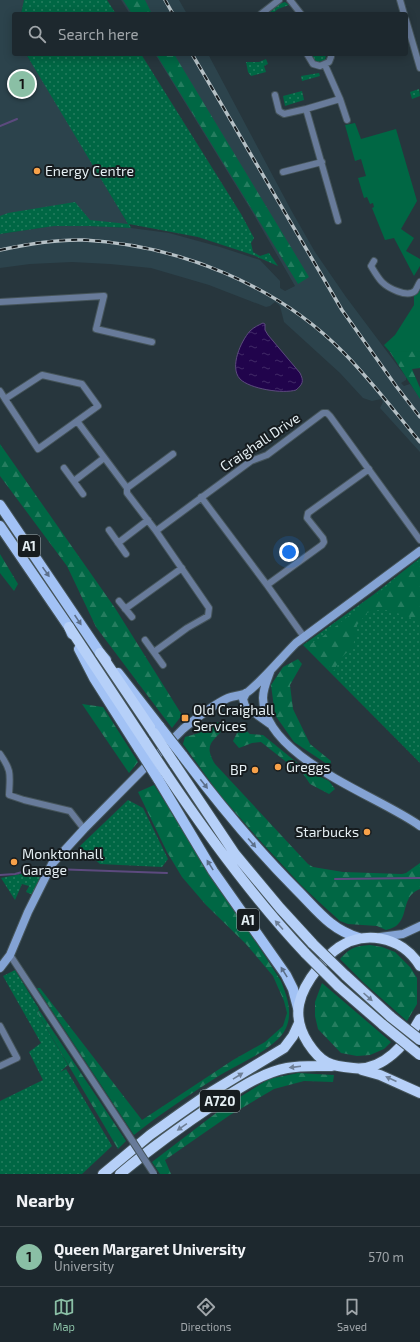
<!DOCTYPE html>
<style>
:root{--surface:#1d282e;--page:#253036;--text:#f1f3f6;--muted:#a0a6aa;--line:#3b444a;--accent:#8abfa5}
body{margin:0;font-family:"Exo 2",sans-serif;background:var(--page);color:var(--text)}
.you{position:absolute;left:289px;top:552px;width:14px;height:14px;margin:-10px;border:3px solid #fff;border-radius:50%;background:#1a73e8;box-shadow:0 0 0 6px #1a73e833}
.badge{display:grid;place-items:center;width:26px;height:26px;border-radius:50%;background:var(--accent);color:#111;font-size:13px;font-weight:700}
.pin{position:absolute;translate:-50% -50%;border:2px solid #fff;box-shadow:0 1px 4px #0006}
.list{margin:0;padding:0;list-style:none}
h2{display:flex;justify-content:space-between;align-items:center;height:52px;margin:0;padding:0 16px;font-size:17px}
h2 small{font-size:13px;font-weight:400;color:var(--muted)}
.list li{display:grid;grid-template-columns:26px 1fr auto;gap:12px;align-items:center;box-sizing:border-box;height:60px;padding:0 16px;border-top:1px solid var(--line)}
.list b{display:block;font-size:15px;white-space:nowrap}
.list p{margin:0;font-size:13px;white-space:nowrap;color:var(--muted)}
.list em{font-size:13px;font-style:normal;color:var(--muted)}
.icon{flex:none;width:22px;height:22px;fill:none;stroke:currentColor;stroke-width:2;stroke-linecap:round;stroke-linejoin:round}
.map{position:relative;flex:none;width:420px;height:1174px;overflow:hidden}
.search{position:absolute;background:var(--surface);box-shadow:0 2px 10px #0003;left:12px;right:12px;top:12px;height:44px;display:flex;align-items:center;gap:10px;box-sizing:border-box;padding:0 14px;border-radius:4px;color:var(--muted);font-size:15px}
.sheet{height:112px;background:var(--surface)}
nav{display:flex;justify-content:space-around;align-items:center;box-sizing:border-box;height:56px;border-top:1px solid var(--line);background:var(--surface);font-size:11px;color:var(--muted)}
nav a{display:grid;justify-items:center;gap:2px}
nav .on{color:var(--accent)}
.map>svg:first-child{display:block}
</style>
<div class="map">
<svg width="420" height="1174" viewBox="0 0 420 1174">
<defs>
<pattern id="grass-dots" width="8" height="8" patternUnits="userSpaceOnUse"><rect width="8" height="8" fill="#006744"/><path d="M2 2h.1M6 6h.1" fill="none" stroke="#257d5f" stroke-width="1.8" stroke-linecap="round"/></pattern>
<pattern id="forest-firs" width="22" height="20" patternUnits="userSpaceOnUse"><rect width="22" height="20" fill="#006744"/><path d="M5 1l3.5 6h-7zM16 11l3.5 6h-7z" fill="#257d5f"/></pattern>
<pattern id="water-ripples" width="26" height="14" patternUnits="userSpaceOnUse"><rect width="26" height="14" fill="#21044c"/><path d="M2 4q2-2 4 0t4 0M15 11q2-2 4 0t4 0" fill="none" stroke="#412966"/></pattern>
</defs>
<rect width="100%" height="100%" fill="#27363d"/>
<path fill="#2c434c" d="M0,0H24L21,14H14V54H26L64,115L128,224L40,222L0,229Z
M121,0H179L187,14H130Z
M155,54H208L291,210L315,252L346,297L406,377V380L401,383L404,386L410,384L420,398V452L380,408L383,402L381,399L372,401L363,398L340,373L284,322L280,306L275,302L270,306L266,307L209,285L151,268L110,264L72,262L30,264L0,268V234L53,226H89L131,228L169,233L220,247L260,260L280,281V288L285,291L295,286L254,215Z"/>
<path fill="url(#grass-dots)" d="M24,0H107L116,14H21Z
M285,2L289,5L278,9L272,14H265L279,4Z
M26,54H141L241,214L254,238L251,243L253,252L260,256L269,253L278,266L253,255L198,237L129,224L131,228L89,226H54L0,234V216L8,213L75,202L90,220L128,224Z
M311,54H326L325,61L316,62Z
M266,59L268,64L264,66L266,72L251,76L248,72L246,62H259Z
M319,73L320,76L302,81L301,76Z
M419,89L420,96L412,99L410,92Z
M302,91L304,100L285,106L283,96Z
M420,558V763L303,645L373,595Z
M128,800L143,808L168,859L162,867L100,864L80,846Z
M36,871L43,873L33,895L26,892L29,886L22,884L15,900L1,878Z
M15,970L39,1009L37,1012L68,1065L60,1072L66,1069L112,1146L82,1174H0V1101L43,1080L29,1052L41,1043L3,976Z"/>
<path fill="url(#forest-firs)" d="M123,0H145L152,14H132Z
M156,54H174L309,277L298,284Z
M420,349V368L412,369L420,388V399L390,352L396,350Z
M0,444L115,608L182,715L172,728L96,627L67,566L0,476Z
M0,554L18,584L14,591L0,573Z
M420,560V620L387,610H374L367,613L357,625L356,635L352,649L345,654L339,660L334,671L307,646L322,637Z
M298,659L302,664L290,685L293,709L310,744L331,761L330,766L294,742L275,715L271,685L283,667Z
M82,704L103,707L138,762L129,773Z
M216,722L227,724C215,742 202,742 215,764L308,864L313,867L343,872L402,874L406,873L420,863V889C401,896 409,916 396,926C393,928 389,929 386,930L377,926L348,924L340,921L319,902L301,885L263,844L220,795L183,744L185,737L199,733L208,724Z
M243,728L250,734L263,735L306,770L329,781L335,789L329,794L310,784L300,769L289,772V764L261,742L252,743L239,748L233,741L237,733Z
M154,785L281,981C287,997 293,1012 286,1028C277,1049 235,1065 217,1077C189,1095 160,1114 134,1135L37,988H40L142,1120L233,1060L265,1042L283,1026L287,1013L284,1001L273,976L246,944L206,905L182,877L167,852L138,792Z
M370,945L382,947L395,952L410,967L417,978V1004L407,1021L364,983L340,959C350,948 355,946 370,945Z
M322,983L391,1042L384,1049L370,1055L357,1056L341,1053L318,1029L315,1016V1002Z
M39,1010L126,1141L118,1149L37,1012Z
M298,1073L334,1075L333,1082L304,1081L274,1089L230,1115L165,1160L171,1174H160L152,1162L224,1107L269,1079Z"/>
<path fill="#006744" d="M355,123L361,139L396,129L417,201L401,229L414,238L406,251L420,259V266L414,276L394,238L385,240L372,208L374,207L373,203L370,204L367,197L364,198L358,178L366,176L361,159L355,161L345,125Z
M420,288V351L390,352L384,345L395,335L414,305V295Z"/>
<path fill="url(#water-ripples)" stroke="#5c4a7e" d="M263,323L265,324V330L268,335L300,373C304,381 303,384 296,390C283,394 250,389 240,379C229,367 241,341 250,331C254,327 259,325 263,323Z"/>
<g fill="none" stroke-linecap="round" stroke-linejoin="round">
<path stroke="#5c4a7e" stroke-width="2" d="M0,126L17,119
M52,869L167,873
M0,875L15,874L33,869H46
M335,879L420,878"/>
<g stroke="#45545a" stroke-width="8">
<path id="minor" d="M290,0L301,14
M400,0L404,14
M261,14L279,0
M406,20L420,68
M307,54L313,64L320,66L329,62L331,57V54
M325,65L340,99L347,120
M275,95L279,111L284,114L306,109L340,99
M306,109L338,221
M283,172L322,162
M374,261L371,266C374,271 378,278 382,282C388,288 407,298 415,291C417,288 418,285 420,282
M0,302L104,296L96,329L152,342
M0,391L5,399L38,449L98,406L82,384L42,375L5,399
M77,421L127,488V493L156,531L209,608L208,616L187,628L154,652
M64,468L83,494
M74,481L104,458
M127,488L173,454
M201,497L267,585L304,637
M109,530L126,554
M156,531L251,461L267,455L323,413H327L330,416L420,540
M118,543L148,520
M267,585L322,545L324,542L323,538L307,518L308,513L369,469
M119,601L132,617
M125,609L182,568
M145,640L163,665
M0,754C12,771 10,774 9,795L24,800L70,811L84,829
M10,955L122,1125
M0,1026L17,1058L0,1066"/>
</g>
<g stroke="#45545a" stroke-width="10">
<path id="secondary" d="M270,672C267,680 263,689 263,698C264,758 379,796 420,826
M246,693L243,699L245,706L270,724
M380,937L403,934L420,926
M0,968L10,955L28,912L52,864L84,829L183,729C197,718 212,705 228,698C235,695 244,696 249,691C266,677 280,659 296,643L420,551"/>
</g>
<g stroke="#45545a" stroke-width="12">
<path id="primary" d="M0,505L100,653L106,660
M0,526L69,627L72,634
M79,649L94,678L139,749
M118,673L160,727
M182,755C218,803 255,848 297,890C318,911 330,929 359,938
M158,779L213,871L286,975L293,989L298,1008"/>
</g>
<g stroke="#45545a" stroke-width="12">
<path id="trunk" d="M69,627L145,742
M100,653L154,733
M174,763L235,854L280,908L313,944
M165,772C208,836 253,898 306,954
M420,966C402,936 362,928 334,951C328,956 323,962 318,968C299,992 290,1015 308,1043C321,1063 330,1066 353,1068C383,1072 407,1043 420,1019
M345,975L391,1017
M338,986L383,1025
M362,1070L380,1075L420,1093
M103,1174L150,1135L178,1115L208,1094L284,1048L293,1036L299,1023
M120,1174C151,1148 183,1125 216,1103C238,1089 261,1073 287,1068C302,1065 317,1066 332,1066"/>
</g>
<use href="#minor" stroke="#687b9a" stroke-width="6"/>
<use href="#secondary" stroke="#84a3d4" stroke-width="8"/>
<use href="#primary" stroke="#a2c2f5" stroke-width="10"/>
<use href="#trunk" stroke="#b6d0f8" stroke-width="10"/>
<g stroke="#b5c0c5" stroke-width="3.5">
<path id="rail" d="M165,0L173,14
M192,54L342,310L396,386L420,417
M0,250C27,244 56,239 84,240C178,245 277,285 343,352C370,379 395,412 420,442"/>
</g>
<use href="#rail" stroke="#161c1f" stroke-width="2" stroke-dasharray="6" stroke-linecap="butt"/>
<g stroke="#45545a" stroke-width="8" stroke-linecap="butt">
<path id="minor-bridge" d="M122,1125L154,1174"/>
</g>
<g stroke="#45545a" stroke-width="12" stroke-linecap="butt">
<path id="primary-bridge" d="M160,727L182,755
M139,749L158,779"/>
</g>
<g stroke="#45545a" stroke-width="12" stroke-linecap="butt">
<path id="trunk-bridge" d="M154,733L174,763
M145,742L165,772
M313,944L345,975
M306,954L338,986
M391,1017L420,1040
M383,1025L420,1055"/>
</g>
<use href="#minor-bridge" stroke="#687b9a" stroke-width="6"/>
<use href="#primary-bridge" stroke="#a2c2f5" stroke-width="10"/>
<use href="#trunk-bridge" stroke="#b6d0f8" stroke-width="10"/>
</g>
<defs><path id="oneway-solid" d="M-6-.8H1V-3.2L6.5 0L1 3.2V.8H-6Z"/></defs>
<g fill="#5c6f8a">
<use href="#oneway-solid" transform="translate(46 572) rotate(55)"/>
<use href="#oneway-solid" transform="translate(78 620) rotate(56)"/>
<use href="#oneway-solid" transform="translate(204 784) rotate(52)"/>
<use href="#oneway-solid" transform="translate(252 843) rotate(49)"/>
<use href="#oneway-solid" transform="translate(210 865) rotate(-122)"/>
<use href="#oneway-solid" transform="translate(284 972) rotate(-122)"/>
</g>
<g fill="#6e7f96">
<use href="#oneway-solid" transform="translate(279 925) rotate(-132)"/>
<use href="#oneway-solid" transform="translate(368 997) rotate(42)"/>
<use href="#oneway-solid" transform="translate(295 1067) rotate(173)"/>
<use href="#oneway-solid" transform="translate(238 1076) rotate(-32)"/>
<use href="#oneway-solid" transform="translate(391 1079) rotate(-156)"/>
<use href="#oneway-solid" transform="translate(182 1127) rotate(145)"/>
</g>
<g fill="#f7a149" stroke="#161c1f" stroke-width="1.5">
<circle cx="37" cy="171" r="4"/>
<rect x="181" y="714" width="8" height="8" rx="2"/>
<circle cx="278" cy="767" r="4"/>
<circle cx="255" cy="770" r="4"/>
<circle cx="367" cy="832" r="4"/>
<circle cx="14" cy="862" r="4"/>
</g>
<g text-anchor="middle" stroke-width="4" stroke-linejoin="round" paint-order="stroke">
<g fill="#161c1f" stroke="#a7b0b3" stroke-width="1">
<rect x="18" y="535" width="22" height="22" rx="3"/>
<rect x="237" y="909" width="22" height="22" rx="3"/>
<rect x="200" y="1090" width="40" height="22" rx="3"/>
</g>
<g font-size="13" font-weight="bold" fill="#e5eff3">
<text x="29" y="551">A1</text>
<text x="248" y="925">A1</text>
<text x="220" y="1106">A720</text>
</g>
<g font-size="14" fill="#e5eff3" stroke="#161c1f" text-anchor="start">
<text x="45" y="176">Energy Centre</text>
<text x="193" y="715">Old Craighall<tspan x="193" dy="16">Services</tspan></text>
<text x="286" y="772">Greggs</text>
<text x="247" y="775" text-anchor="end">BP</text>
<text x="359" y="837" text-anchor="end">Starbucks</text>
<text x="22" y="859">Monktonhall<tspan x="22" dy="16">Garage</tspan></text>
</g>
<g font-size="14" fill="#e5eff3" stroke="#161c1f">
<text transform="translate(260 442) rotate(-34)" y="5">Craighall Drive</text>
</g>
</g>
</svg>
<div class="you"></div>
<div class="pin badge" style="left:22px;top:84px">1</div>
<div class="search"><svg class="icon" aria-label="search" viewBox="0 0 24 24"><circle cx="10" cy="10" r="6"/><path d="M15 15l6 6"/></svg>Search here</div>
</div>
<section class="sheet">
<h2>Nearby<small></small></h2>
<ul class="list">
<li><span class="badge">1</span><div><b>Queen Margaret University</b><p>University</p></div><em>570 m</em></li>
</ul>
</section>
<nav>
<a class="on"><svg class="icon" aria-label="map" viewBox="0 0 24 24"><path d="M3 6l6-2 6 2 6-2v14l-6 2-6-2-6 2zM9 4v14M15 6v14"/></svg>Map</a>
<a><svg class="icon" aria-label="directions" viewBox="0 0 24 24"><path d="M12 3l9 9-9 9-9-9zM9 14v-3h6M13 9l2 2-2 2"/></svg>Directions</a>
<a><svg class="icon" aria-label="saved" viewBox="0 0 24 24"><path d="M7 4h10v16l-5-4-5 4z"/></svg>Saved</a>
</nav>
